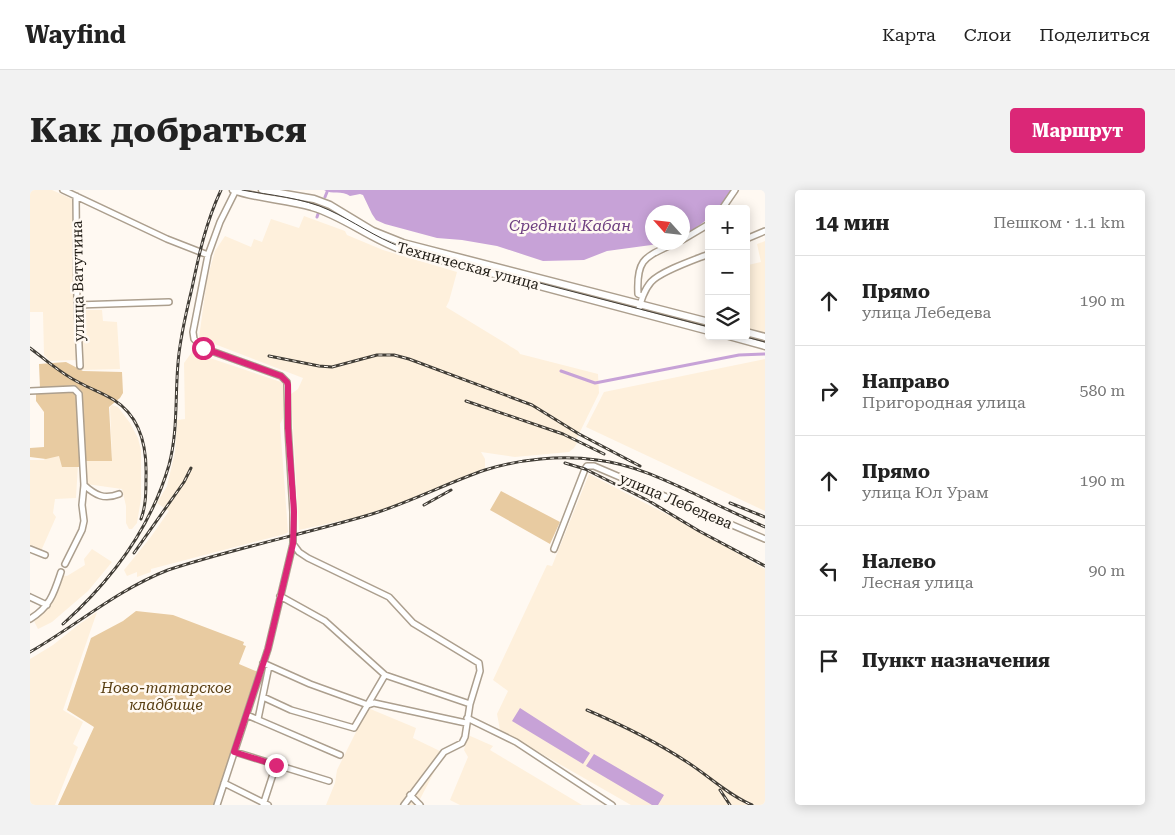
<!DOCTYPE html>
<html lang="ru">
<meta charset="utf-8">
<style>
:root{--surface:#fff;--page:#f2f2f2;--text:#222;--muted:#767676;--line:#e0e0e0;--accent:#db2777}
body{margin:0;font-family:"Roboto Serif",serif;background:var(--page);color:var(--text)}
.controls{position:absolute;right:15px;top:15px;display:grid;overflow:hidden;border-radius:5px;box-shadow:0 2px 12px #0003}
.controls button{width:45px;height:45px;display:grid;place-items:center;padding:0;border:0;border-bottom:1px solid var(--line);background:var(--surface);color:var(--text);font:25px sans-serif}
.compass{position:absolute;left:615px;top:15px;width:45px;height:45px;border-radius:50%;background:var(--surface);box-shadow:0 2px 12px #0003;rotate:297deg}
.stop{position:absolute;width:15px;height:15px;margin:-11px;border:4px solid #db2777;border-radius:50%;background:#fff}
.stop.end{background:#db2777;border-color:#fff;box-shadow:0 1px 5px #0008}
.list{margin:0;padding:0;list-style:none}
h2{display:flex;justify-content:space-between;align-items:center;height:65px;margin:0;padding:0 20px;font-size:21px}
h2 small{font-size:16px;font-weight:400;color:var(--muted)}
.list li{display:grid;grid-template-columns:32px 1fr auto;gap:15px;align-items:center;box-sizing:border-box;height:90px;padding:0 20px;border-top:1px solid var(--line)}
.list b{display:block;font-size:19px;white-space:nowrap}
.list p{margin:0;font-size:16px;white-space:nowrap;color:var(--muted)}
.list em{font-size:16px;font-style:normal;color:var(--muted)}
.icon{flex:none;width:28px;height:28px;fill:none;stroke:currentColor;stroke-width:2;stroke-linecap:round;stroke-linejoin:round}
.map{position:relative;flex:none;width:735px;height:615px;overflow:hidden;border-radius:5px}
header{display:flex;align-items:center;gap:30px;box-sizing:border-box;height:70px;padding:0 25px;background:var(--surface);border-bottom:1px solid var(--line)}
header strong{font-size:24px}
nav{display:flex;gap:28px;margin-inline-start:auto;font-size:18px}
.intro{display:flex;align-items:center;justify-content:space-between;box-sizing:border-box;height:120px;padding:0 30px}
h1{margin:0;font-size:35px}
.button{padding:12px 22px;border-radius:5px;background:var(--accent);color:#fff;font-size:18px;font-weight:700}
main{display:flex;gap:30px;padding:0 30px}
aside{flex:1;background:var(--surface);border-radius:5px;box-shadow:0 2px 12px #0003}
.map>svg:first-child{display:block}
</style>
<header>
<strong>Wayfind</strong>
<nav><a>Карта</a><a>Слои</a><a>Поделиться</a></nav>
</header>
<div class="intro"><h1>Как добраться</h1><a class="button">Маршрут</a></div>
<main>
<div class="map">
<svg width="735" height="615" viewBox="0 0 735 615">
<rect width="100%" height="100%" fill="#fff9f2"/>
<path fill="#fef0dc" d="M0,0H22L42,9L46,170L20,171L14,165L13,122H0Z
M274,26L315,41L317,45L353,60L427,82L419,111L416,117L488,161L490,164L568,184L569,203L545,252L547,253L544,258L539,262L485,267L451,262L455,269V278L365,315L328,327L269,340L261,204L268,199L273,188L169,148L177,89L185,61L195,46L221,57L224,49L232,52L241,29L269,38Z
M735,51V144L716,139V90L718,75L731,72L727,54Z
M51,120H72L73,131L87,132L90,179L53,180Z
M162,162L254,193L253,228L250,234L258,342L255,344L121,379V382L107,387V382L97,386L94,380L120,348L139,321L127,313L137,296L145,262L147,230L155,229L154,173Z
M735,169V321L556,237L574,202Z
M82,215L88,217L100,233L108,248L111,260V309L107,333L102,339H99L96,333V316L92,299L56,294L53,270L82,268L80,217Z
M16,266H31L48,274L46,308L25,309L23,323L26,327L11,361L0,357V270H14Z
M559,284L669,341L735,379V615H601L470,540L467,524L478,501L463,490L517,375L522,376Z
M62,359L82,372L58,401L22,432L8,439L4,431L22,411L32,385L37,386L55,375L54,369Z
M67,422L33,520L53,532L43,554L48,557L25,615H0V469L23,455L48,435Z
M338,518L386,538L383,548L414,563L387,615H296L305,593L307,580Z
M438,545L463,556L460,560L552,615H430L420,610L438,567L434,560Z"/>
<path fill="#e8cba1" d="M36,172L53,181L92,182L93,203L90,208L79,217L82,271H49V277H32L29,266L16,269L0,267V258L14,257V222L6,211V203L46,202L10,198L9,174Z
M471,301L530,332L520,354L460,320Z
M106,421L143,425L214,452L213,455L216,456L209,474L228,482L184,615H28L64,537L37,520L61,448L93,431Z"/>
<path fill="#c7a2d7" d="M294,0H702L690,17L688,19H679V28L655,46L653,47L652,22H622V52L636,53L577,61L554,70L513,71L467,56L432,50L407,48L355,34L346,30L342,24L333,5L330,4L320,6C312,0 302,5 294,0Z
M490,518L560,563L553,574L482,531Z
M564,564L634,605L628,615H622L556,576Z"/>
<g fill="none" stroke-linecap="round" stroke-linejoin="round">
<path stroke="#c7a2d7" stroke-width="3" d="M295,7L297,2
M287,27L288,24
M531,181L565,193L709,165L735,164"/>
<g stroke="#ac9f8e" stroke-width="8">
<path id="minor" d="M33,0L137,49L178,65
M46,6L47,115L50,176
M692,19L705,0
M716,49L735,41
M652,50L679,34
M612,106L608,104C606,66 617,67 647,52
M47,115L139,112
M608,122C611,111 614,100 621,92C631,81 664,70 679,64
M0,201L44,199L49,204L54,295L52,315L54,331L52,340L35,374
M54,295C65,305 74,310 89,304
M263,354L269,362L278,368L359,407L383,433L449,473L450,481L440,514L435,547L432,553L414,562L374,615
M0,359L15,365
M524,359L555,279L557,276H564L735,349
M250,406L295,431L355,485L440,514
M0,407L17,415
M0,429C20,417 24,403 31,382
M233,473L280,494L338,515L344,513L436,533
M233,507L261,520L324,538L355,485
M217,525L310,565
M437,528L486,552L582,615
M228,529L239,476
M205,562L299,591
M194,593L238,615
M380,605L390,615
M187,615L238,459L263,354V322L258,238L257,192L251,186L173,158L164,149L163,142L178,65L190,32L206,0
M233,615L246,575"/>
</g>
<g stroke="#ac9f8e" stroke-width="9">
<path id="major" d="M203,0C228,9 257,9 282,17C313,26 339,48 370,59L679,141
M232,0L284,9L300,15L343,41L373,53L679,132
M716,142L735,147
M699,146L735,156"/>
</g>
<use href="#minor" stroke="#fff" stroke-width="5"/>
<use href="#major" stroke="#fff" stroke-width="6"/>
<path stroke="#423e37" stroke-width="1" d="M212,0C239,5 274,8 299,20C323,31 345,47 371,57L679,137
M712,146L735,152"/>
<g stroke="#423e37" stroke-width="3">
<path id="rail" d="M0,158C16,170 31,184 50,193C61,199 73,203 84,210C111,227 117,258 116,287C116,301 116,316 111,329
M239,166L289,176L302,177L347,165H364L379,169L502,215L549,244L610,276
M436,211L533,244L574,264
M535,273L555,279L619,311L669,341L735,376
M700,313L735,327
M394,315L421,300
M104,363L154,292L161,278
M33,434C81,391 121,337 139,275C148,241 145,207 148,173C150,147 156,123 162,98C169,64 176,32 191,0
M0,462C47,435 87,400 138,380C205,358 275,344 342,324C381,312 417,293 455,280C490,269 531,265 567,270C601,274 633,289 663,303C687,315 711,326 735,337
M557,520C592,535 625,551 657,572C679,586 698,605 722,615
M690,600L700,615"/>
</g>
<use href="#rail" stroke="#fff9f2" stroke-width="1" stroke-dasharray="4" stroke-linecap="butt"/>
</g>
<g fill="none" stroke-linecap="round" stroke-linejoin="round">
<path stroke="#db2777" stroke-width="6" d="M173,158L251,186L257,192L258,195V238L264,322L263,354L238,459L204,562L246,575"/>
</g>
<g text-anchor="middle" stroke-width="5" stroke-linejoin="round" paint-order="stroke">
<g font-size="15" fill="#201c15" stroke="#fff9f2">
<text transform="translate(438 76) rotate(15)" y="5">Техническая улица</text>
<text transform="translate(48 91) rotate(-91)" y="5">улица Ватутина</text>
<text transform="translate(646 311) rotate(23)" y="5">улица Лебедева</text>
</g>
<g font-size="15" font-style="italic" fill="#583e12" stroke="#fff9f2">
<text x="136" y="503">Ново-татарское<tspan x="136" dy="17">кладбище</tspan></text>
</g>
<g font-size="16" font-style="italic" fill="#6e3f80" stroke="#fff9f2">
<text x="540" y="41">Средний Кабан</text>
</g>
</g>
</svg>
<div class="controls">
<button>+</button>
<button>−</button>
<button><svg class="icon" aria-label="layers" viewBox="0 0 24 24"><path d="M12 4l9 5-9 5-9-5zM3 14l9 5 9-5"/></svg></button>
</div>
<svg class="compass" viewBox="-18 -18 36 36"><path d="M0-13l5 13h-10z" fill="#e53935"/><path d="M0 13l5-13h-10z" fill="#767676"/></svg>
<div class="stop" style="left:173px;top:158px"></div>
<div class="stop end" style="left:246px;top:575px"></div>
</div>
<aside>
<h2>14 мин<small>Пешком · 1.1 km</small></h2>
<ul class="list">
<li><svg class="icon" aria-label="ahead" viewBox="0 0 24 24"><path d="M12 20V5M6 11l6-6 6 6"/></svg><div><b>Прямо</b><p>улица Лебедева</p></div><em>190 m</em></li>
<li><svg class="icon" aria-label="right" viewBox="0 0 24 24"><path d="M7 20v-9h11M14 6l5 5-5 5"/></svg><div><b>Направо</b><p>Пригородная улица</p></div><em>580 m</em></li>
<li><svg class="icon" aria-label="ahead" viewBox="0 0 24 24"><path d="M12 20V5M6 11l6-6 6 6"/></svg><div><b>Прямо</b><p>улица Юл Урам</p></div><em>190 m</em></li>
<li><svg class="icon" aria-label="left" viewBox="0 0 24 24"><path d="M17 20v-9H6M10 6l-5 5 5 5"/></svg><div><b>Налево</b><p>Лесная улица</p></div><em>90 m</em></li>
<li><svg class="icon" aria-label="arrive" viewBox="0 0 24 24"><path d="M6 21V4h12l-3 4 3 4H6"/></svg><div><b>Пункт назначения</b></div></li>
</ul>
</aside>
</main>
